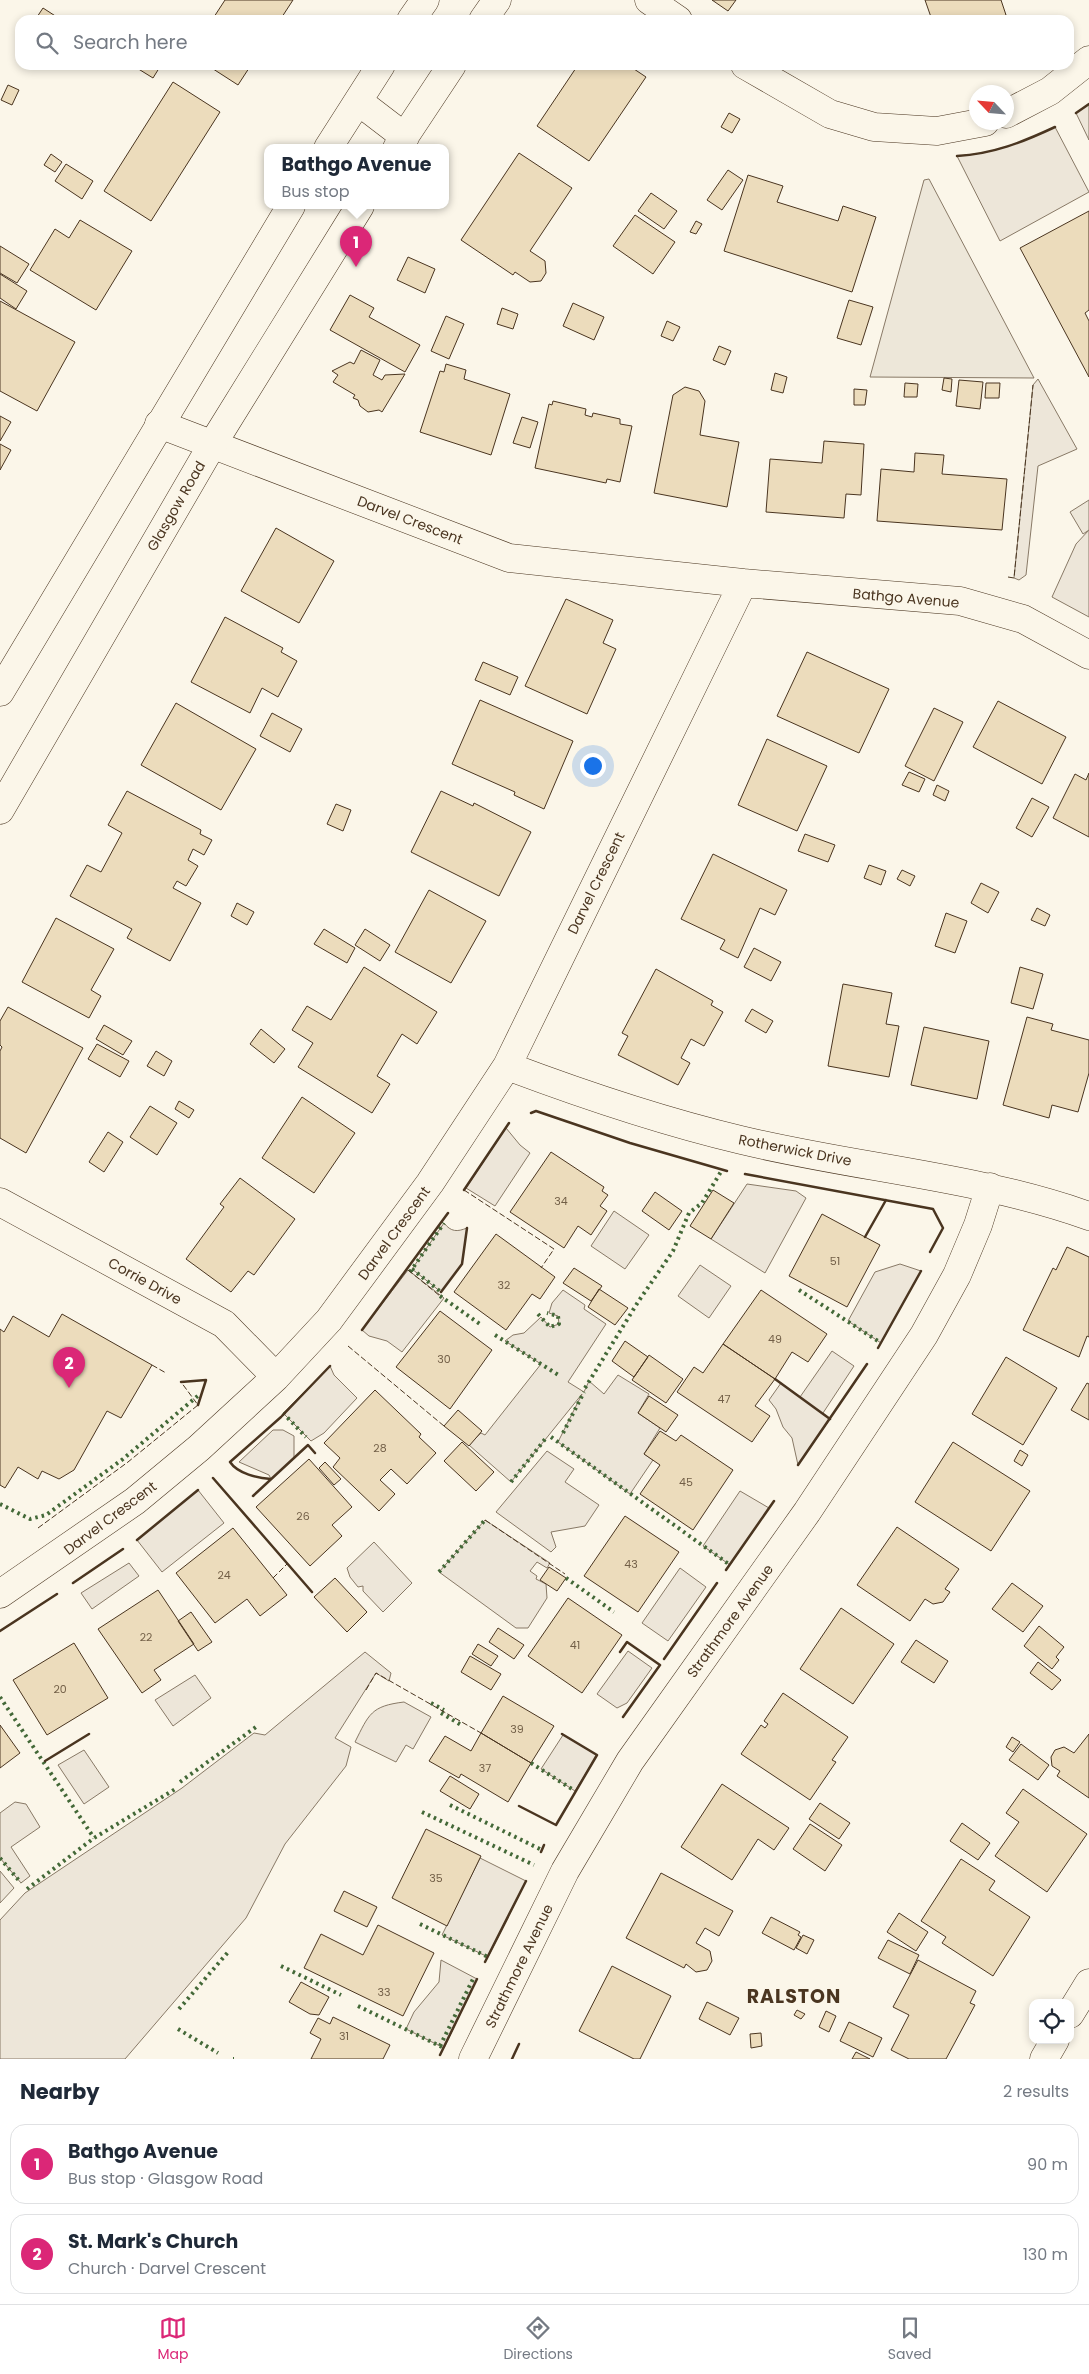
<!DOCTYPE html>
<meta charset="utf-8">
<style>
:root{--surface:#fff;--page:#f6f6f7;--text:#1f2937;--muted:#747a83;--line:#e0e1e3;--accent:#db2777}
body{margin:0;font-family:Poppins,sans-serif;background:var(--page);color:var(--text)}
.controls{position:absolute;right:15px;bottom:15px;display:grid;overflow:hidden;border-radius:10px;box-shadow:0 2px 8px #0003}
.controls button{width:45px;height:45px;display:grid;place-items:center;padding:0;border:0;border-bottom:1px solid var(--line);background:var(--surface);color:var(--text);font:25px sans-serif}
.compass{position:absolute;left:969px;top:85px;width:45px;height:45px;border-radius:50%;background:var(--surface);box-shadow:0 2px 8px #0003;rotate:296deg}
.you{position:absolute;left:592px;top:765px;width:18px;height:18px;margin:-12px;border:4px solid #fff;border-radius:50%;background:#1a73e8;box-shadow:0 0 0 8px #1a73e833}
.badge{display:grid;place-items:center;width:32px;height:32px;border-radius:50%;background:var(--accent);color:#fff;font-size:16px;font-weight:700}
.pin{position:absolute;translate:-50% -41px;filter:drop-shadow(0 1px 2px #0008)}
.pin::after{content:'';position:absolute;top:26px;width:18px;height:15px;background:inherit;clip-path:polygon(0 0,100% 0,50% 100%)}
.popup{position:absolute;left:264px;top:144px;width:185px;height:65px;box-sizing:border-box;display:grid;place-content:center;border-radius:10px;background:var(--surface);filter:drop-shadow(0 1px 4px #0005);font-size:16px;white-space:nowrap;color:var(--muted)}
.popup b{font-size:19px;color:var(--text)}
.popup::after{content:'';position:absolute;left:50%;top:100%;margin-left:-10px;border:10px solid transparent;border-top-color:var(--surface)}
.list{margin:0;padding:0;list-style:none}
h2{display:flex;justify-content:space-between;align-items:center;height:65px;margin:0;padding:0 20px;font-size:21px}
h2 small{font-size:16px;font-weight:400;color:var(--muted)}
.list li{display:grid;grid-template-columns:32px 1fr auto;gap:15px;align-items:center;box-sizing:border-box;height:80px;margin:0 10px 10px;padding:0 10px;border:1px solid var(--line);border-radius:15px}
.list b{display:block;font-size:19px;white-space:nowrap}
.list p{margin:0;font-size:16px;white-space:nowrap;color:var(--muted)}
.list em{font-size:16px;font-style:normal;color:var(--muted)}
.icon{flex:none;width:28px;height:28px;fill:none;stroke:currentColor;stroke-width:2;stroke-linecap:round;stroke-linejoin:round}
.map{position:relative;flex:none;width:1089px;height:2059px;overflow:hidden}
.search{position:absolute;background:var(--surface);box-shadow:0 2px 8px #0003;left:15px;right:15px;top:15px;height:55px;display:flex;align-items:center;gap:12px;box-sizing:border-box;padding:0 18px;border-radius:15px;color:var(--muted);font-size:19px}
.sheet{height:245px;background:var(--surface)}
nav{display:flex;justify-content:space-around;align-items:center;box-sizing:border-box;height:70px;border-top:1px solid var(--line);background:var(--surface);font-size:14px;color:var(--muted)}
nav a{display:grid;justify-items:center;gap:2px}
nav .on{color:var(--accent)}
.map>svg:first-child{display:block}
</style>
<div class="map">
<svg width="1089" height="2059" viewBox="0 0 1089 2059">
<rect width="100%" height="100%" fill="#fbf6e9"/>
<path fill="#ede6d9" stroke="#887966" d="M1089,104V140L1076,113Z
M1055,127L1089,192L1000,241L957,156C993,154 1023,142 1055,127Z
M1038,379L1077,449L1038,466L1026,575L1019,580L1014,578L1033,385Z
M1089,530V617L1052,597L1076,544Z
M506,1128L520,1145L530,1153L495,1206L466,1188Z
M747,1184L796,1191L806,1198L765,1273L711,1239Z
M614,1211L649,1235L625,1269L591,1246Z
M444,1223C451,1232 457,1232 467,1228L462,1264L441,1292L412,1269Z
M900,1264L921,1271L881,1343L848,1321L875,1272Z
M700,1265L731,1286L709,1318L678,1296Z
M408,1270L444,1298L402,1352L387,1341L369,1336L362,1330Z
M563,1290L585,1305L584,1309L606,1324L568,1382L584,1392L589,1381L604,1394L618,1375L649,1394L638,1413L660,1428L644,1454L653,1460L630,1494L558,1442L582,1394L511,1482L469,1445L481,1433L485,1435L541,1364L505,1341L513,1335L524,1333L541,1317L550,1327L559,1324L558,1316L549,1313L552,1303Z
M832,1351L854,1366L823,1413L830,1419L798,1465L792,1438L783,1427L776,1409L769,1400L781,1383L800,1397Z
M330,1366L334,1375L357,1398L324,1433L311,1441L283,1413Z
M273,1430H283L294,1436V1458L271,1479L269,1475L239,1462Z
M547,1451L574,1469L565,1482L599,1505L585,1526L551,1532L556,1547L551,1552L496,1512Z
M198,1490L224,1523L162,1572L137,1540Z
M740,1491L769,1508L730,1565L703,1546Z
M485,1520L550,1563L547,1568L537,1562L530,1571L537,1576L536,1579L546,1584L547,1598L528,1628H516L439,1572Z
M374,1542L412,1583L383,1612L363,1591V1586L358,1587L350,1577L347,1568Z
M129,1563L139,1576L92,1609L81,1593Z
M680,1568L706,1587L668,1641L642,1623Z
M628,1651L652,1668L627,1703L617,1708L597,1694Z
M365,1652L391,1673L389,1681L376,1673L335,1738L351,1747L346,1766L285,1844L246,1918L125,2059H0V1920L25,1893L182,1788L254,1733L265,1735Z
M195,1675L211,1698L173,1726L155,1700Z
M404,1702L431,1717L413,1749L406,1745L396,1762L355,1742C369,1714 371,1706 404,1702Z
M563,1735L597,1755L575,1791L541,1769Z
M84,1750L109,1787L84,1804L58,1765Z
M15,1802L26,1804L40,1827L11,1847L30,1876L21,1883L0,1858V1813Z
M480,1858L526,1881L488,1957L442,1935Z
M0,1871L14,1888L0,1903Z
M441,1960L477,1979L444,2048L406,2029L414,2012L439,1982Z"/>
<path fill="#ede7d9" stroke="#887966" d="M929,179L1034,378L870,377L924,180Z
M1089,500V530L1083,534L1070,512Z"/>
<path fill="#ecdcbc" stroke="#4a3520" d="M225,0H293L280,20H212Z
M712,0H736L728,11Z
M925,0H1001L1006,15L992,20H932Z
M43,8L60,19V20H35Z
M132,65H161L153,78Z
M207,65H251L238,85Z
M578,65H628L646,77L589,161L537,126Z
M173,82L220,112L151,221L104,191Z
M8,85L19,90L12,105L1,100Z
M729,113L740,119L732,133L721,127Z
M519,153L572,188L530,251L545,261L546,273L541,281L530,282L515,272L513,275L461,240Z
M51,154L62,162L55,172L44,165Z
M66,164L93,181L82,199L55,181Z
M728,170L743,180L722,210L707,200Z
M748,175L783,186L777,202L838,221L843,206L876,217L852,292L724,251Z
M651,193L677,211L664,229L638,211Z
M1089,211V310L1085,313L1089,321V377L1020,248Z
M635,215L675,242L653,274L613,246Z
M80,220L132,251L96,310L30,270L55,229L69,238Z
M696,221L702,224L696,234L690,232Z
M0,246L29,264L17,283L0,273Z
M408,257L435,269L425,293L397,280Z
M0,274L27,291L16,309L0,298Z
M350,295L374,308L369,317L420,345L405,372L330,330Z
M849,300L873,307L861,345L837,338Z
M0,301L75,342L37,411L0,391Z
M573,303L604,317L594,340L563,326Z
M502,308L518,314L513,329L497,324Z
M446,316L464,324L449,359L431,351Z
M667,321L680,327L673,341L661,336Z
M719,346L731,351L725,365L713,360Z
M361,350L380,360L373,375L382,380L385,375L405,374L382,412L379,410L368,412L360,406L358,400L353,398L355,395L333,382L338,375L332,371L350,362L354,364Z
M446,364L466,370L464,379L510,394L491,455L420,432L440,371L444,372Z
M775,373L787,377L783,393L771,390Z
M944,378L952,379L951,392L942,390Z
M959,380L983,382L980,409L956,406Z
M905,383L918,384L917,397H904Z
M986,383H1000L999,398H985Z
M685,387L699,391L705,401L700,435L739,442L727,507L654,493L673,395Z
M854,389L867,390L865,405H854Z
M553,401L586,409L585,415L592,417L593,413L620,419V424L632,426L620,482L607,479L606,483L535,468L549,404L552,405Z
M0,416L11,422L0,441Z
M522,417L538,422L530,448L513,443Z
M824,441L864,444L861,495L846,494L844,518L766,512L770,459L822,463Z
M0,444L11,450L0,470Z
M915,453L944,455L942,474L1007,479L1002,530L877,521L881,469L914,472Z
M276,528L334,561L299,623L241,591Z
M566,599L613,620L603,643L616,649L587,714L525,686Z
M225,617L283,648L281,652L297,661L278,697L262,688L250,713L191,682Z
M807,652L889,689L859,753L777,716Z
M483,662L518,677L510,695L475,680Z
M480,700L573,741L544,809L514,795L515,792L452,764Z
M998,701L1066,737L1042,784L973,747Z
M176,703L256,749L221,810L141,765Z
M934,708L963,722L934,781L905,766Z
M272,713L302,729L290,752L260,736Z
M767,739L827,766L797,831L738,805Z
M909,772L925,779L919,792L902,785Z
M1089,773V837L1053,818L1075,774L1086,780Z
M937,785L949,791L945,801L933,795Z
M127,791L201,830L200,834L212,840L204,855L193,849L188,860L198,866L186,886L177,881L173,888L201,903L170,961L127,938L132,929L70,896L87,865L101,872L122,833L108,825Z
M441,791L473,806L474,803L531,832L499,896L411,852Z
M1032,798L1049,807L1032,837L1016,828Z
M336,804L351,810L343,831L327,824Z
M805,834L835,845L828,862L798,851Z
M713,854L787,890L775,915L760,908L738,958L720,949L725,940L681,919Z
M869,865L886,871L881,885L864,878Z
M902,870L915,876L910,886L897,879Z
M981,883L999,892L988,913L971,903Z
M429,890L486,921L451,983L395,952Z
M237,903L254,912L247,925L231,916Z
M1037,908L1050,915L1045,926L1031,920Z
M946,913L967,921L955,953L935,946Z
M56,918L114,949L91,990L101,996L89,1018L22,982Z
M324,929L355,948L347,963L314,944Z
M365,929L390,945L380,961L355,945Z
M754,948L781,962L771,981L744,967Z
M364,967L437,1012L417,1044L402,1034L377,1076L390,1084L372,1113L298,1067L313,1043L292,1030L307,1006L331,1020Z
M1020,967L1043,974L1033,1009L1011,1003Z
M656,969L713,1001L711,1005L723,1012L704,1046L691,1039L681,1058L690,1063L678,1085L618,1055L628,1036L622,1033Z
M843,984L892,993L886,1024L899,1026L889,1077L828,1066Z
M8,1007L83,1048L26,1153L0,1138V1051L2,1047L0,1045V1021Z
M752,1009L773,1021L766,1033L745,1021Z
M1027,1017L1053,1024L1051,1030L1089,1040V1073L1078,1112L1052,1105L1049,1118L1003,1105Z
M104,1025L132,1041L123,1055L96,1039Z
M924,1027L989,1041L977,1099L911,1085Z
M261,1029L285,1049L274,1063L250,1044Z
M97,1044L129,1061L120,1077L88,1059Z
M156,1051L172,1061L164,1076L147,1066Z
M302,1097L355,1133L314,1193L262,1158Z
M179,1101L194,1110L189,1118L175,1109Z
M150,1106L177,1123L157,1155L130,1137Z
M108,1132L123,1142L104,1172L89,1162Z
M551,1152L604,1187L602,1191L608,1195L600,1206L607,1211L591,1235L578,1226L564,1248L510,1212Z
M240,1178L295,1219L254,1275L248,1271L231,1292L186,1259L224,1207L220,1204Z
M713,1190L734,1203L711,1239L690,1226Z
M655,1192L682,1211L669,1230L642,1211Z
M822,1214L880,1245L847,1307L789,1276Z
M496,1234L555,1277L540,1299L532,1294L506,1330L454,1292Z
M1067,1247L1089,1257V1337L1087,1336L1079,1357L1023,1330L1053,1268L1056,1270Z
M574,1268L602,1286L591,1301L563,1283Z
M599,1289L628,1308L615,1325L588,1307Z
M761,1290L827,1334L808,1362L792,1352L775,1379L723,1344Z
M440,1311L492,1350L450,1409L396,1367Z
M62,1314L152,1365L121,1418L107,1411L74,1470L59,1479L42,1471L38,1479L18,1467L5,1488L0,1485V1329L4,1332L13,1316L49,1337Z
M625,1341L648,1357L634,1377L612,1361Z
M723,1344L775,1379L755,1406L770,1416L752,1442L677,1392L694,1367L703,1373Z
M649,1355L683,1379L666,1403L632,1380Z
M1006,1357L1057,1388L1023,1445L972,1414Z
M1087,1383L1089,1384V1420L1071,1410Z
M375,1390L421,1434L419,1437L436,1453L407,1484L391,1469L380,1480L395,1494L379,1511L333,1467L340,1458L324,1443Z
M649,1396L678,1415L666,1432L638,1413Z
M458,1410L482,1431L469,1446L444,1426Z
M660,1431L676,1441L681,1435L733,1470L693,1530L640,1494L660,1465L644,1454Z
M462,1442L494,1472L476,1491L444,1461Z
M953,1442L1030,1491L991,1551L915,1502Z
M1020,1450L1028,1455L1022,1466L1014,1461Z
M309,1459L352,1507L332,1525L342,1536L310,1566L256,1507Z
M325,1462L341,1479L334,1485L319,1468Z
M625,1516L679,1552L638,1612L584,1576Z
M897,1527L959,1569L945,1589L950,1592L943,1602L933,1604L925,1599L910,1621L857,1585Z
M233,1528L287,1595L260,1616L247,1599L215,1623L176,1573Z
M549,1567L566,1578L557,1591L540,1580Z
M335,1578L367,1612L347,1632L314,1597Z
M1012,1583L1043,1606L1023,1632L992,1609Z
M158,1590L194,1644L154,1670L161,1680L142,1693L98,1629Z
M568,1598L622,1635L582,1693L528,1656Z
M841,1608L894,1644L853,1704L800,1669Z
M191,1612L212,1642L198,1651L178,1621Z
M1039,1626L1064,1647L1056,1657L1059,1660L1052,1669L1024,1646Z
M498,1628L524,1645L514,1659L489,1642Z
M916,1640L948,1661L934,1683L901,1662Z
M74,1643L108,1698L47,1735L13,1680Z
M478,1644L498,1656L491,1666L472,1654Z
M470,1656L501,1674L491,1690L461,1672Z
M1038,1662L1061,1680L1052,1690L1030,1673Z
M783,1693L848,1737L832,1760L836,1762L810,1800L741,1754L761,1725L765,1728L768,1724L764,1721Z
M503,1696L554,1726L531,1763L481,1733Z
M0,1725L20,1753L0,1768Z
M481,1733L531,1763L508,1802L461,1774L459,1778L429,1761L445,1736L471,1751Z
M1089,1734V1798L1057,1776L1060,1771L1052,1766L1051,1757L1055,1750L1064,1747L1074,1753Z
M1012,1737L1020,1742L1013,1752L1006,1747Z
M1021,1744L1049,1765L1038,1780L1009,1760Z
M450,1776L479,1794L470,1809L440,1791Z
M722,1784L789,1828L774,1850L758,1839L732,1880L681,1847Z
M1023,1789L1087,1834L1047,1892L995,1856L1019,1822L1006,1813Z
M820,1803L850,1823L839,1839L809,1819Z
M962,1823L990,1843L978,1860L950,1841Z
M810,1824L842,1845L825,1871L793,1849Z
M426,1829L481,1856L447,1926L392,1898Z
M961,1859L995,1881L989,1890L1030,1917L993,1976L942,1943L946,1937L921,1921Z
M661,1873L733,1911L719,1936L705,1928L696,1943L710,1951L712,1961L707,1970L696,1972L686,1964L684,1968L626,1938Z
M344,1891L377,1907L367,1927L334,1911Z
M899,1913L928,1932L916,1951L887,1932Z
M771,1917L800,1932L798,1935L801,1937L794,1950L762,1933Z
M378,1925L434,1953L403,2016L304,1968L321,1934L363,1955Z
M803,1935L814,1940L807,1954L796,1948Z
M888,1940L919,1955L910,1974L878,1958Z
M918,1960L976,1991L970,2003L975,2005L946,2059H909L891,2050L909,2015L893,2007Z
M612,1966L671,1996L640,2059H634L579,2031Z
M301,1982L329,1997L319,2015L310,2014L289,2002Z
M707,2002L739,2018L730,2035L699,2019Z
M797,2010L805,2014L801,2019L794,2015Z
M826,2011L836,2016L829,2032L819,2027Z
M333,2017L390,2045L383,2059H311L321,2039L310,2033L318,2018L330,2024Z
M849,2022L882,2038L873,2057L840,2041Z
M761,2033L762,2046L751,2048L750,2034Z
M856,2052L870,2059H852Z"/>
<g fill="none" stroke-linecap="round" stroke-linejoin="round">
<g stroke="#4a3520" stroke-width="29">
<path id="minor" d="M649,0L678,20
M745,65L830,114L874,127L937,131L985,122
M1006,114L1050,91L1089,60
M743,583L960,601L1023,619L1089,655
M507,1066C584,1095 661,1121 741,1140C857,1168 976,1176 1089,1216
M0,1202L224,1324L276,1377
M0,1594L135,1501L199,1448L276,1377L329,1320L430,1183L507,1066L743,583L509,558L159,424
M1070,2014L1089,1983
M473,2059L565,1871L630,1761L807,1512L924,1335L957,1275L978,1225L990,1187
M1044,2059L1055,2040"/>
</g>
<g stroke="#4a3520" stroke-width="29">
<path id="primary" d="M411,20L425,0
M483,20L497,0
M358,101L405,137
M328,148L381,65
M397,148L452,65
M0,692L291,206
M0,810L212,445L360,206"/>
</g>
<use href="#minor" stroke="#fbf6e9" stroke-width="28"/>
<use href="#primary" stroke="#fbf6e9" stroke-width="28"/>
<path stroke="#436837" stroke-width="4" stroke-dasharray="2.5 4" stroke-linecap="butt" d="M412,1269L441,1292
M410,1272L444,1223
M799,1290L881,1343
M440,1296L480,1324
M538,1314L550,1327L559,1324L558,1316L547,1313
M495,1335L560,1376
M585,1388L638,1302L673,1251L689,1213L702,1203L722,1170
M283,1413L306,1437
M563,1433L584,1392
M551,1437L730,1565
M511,1482L546,1438
M0,1504L30,1519L46,1515L123,1459L200,1394
M439,1572L485,1520
M566,1578L614,1612
M0,1697L94,1838
M431,1703L444,1710
M441,1713L463,1726
M531,1763L575,1791
M180,1782L256,1727
M450,1805L542,1850
M422,1812L534,1865
M0,1858L21,1883
M27,1889L94,1838L177,1788
M420,1924L488,1957
M281,1966L341,1995
M358,2006L444,2048
M179,2009L229,1951
M178,2029L218,2053
M440,2046L474,1977
M233,2059H234"/>
<path stroke="#4a3520" stroke-width="1" stroke-dasharray="6 2.5" stroke-linecap="butt" d="M1008,577L1014,578L1033,385
M464,1190L554,1249L541,1268
M408,1270L440,1296
M348,1346L444,1426
M152,1365L166,1373
M281,1417L330,1366
M485,1520L565,1574
M38,1528L128,1462L198,1405L181,1382
M273,1578L287,1564
M366,1690L376,1673L481,1733"/>
<path stroke="#4a3520" stroke-width="2.5" d="M1076,113L1089,104
M957,156C993,154 1023,142 1055,127
M531,1113L536,1111L630,1143L727,1171
M745,1174L933,1209L943,1228L930,1252
M464,1190L509,1123
M865,1237L886,1200
M441,1292L462,1264L467,1228
M362,1330L448,1213
M878,1348L921,1271
M775,1379L830,1419
M181,1382L206,1380L198,1405
M798,1465L867,1364
M213,1478L312,1592
M271,1479C258,1478 238,1474 230,1462L281,1417L330,1366
M253,1496L308,1445L315,1453
M137,1540L198,1490
M726,1570L774,1501
M73,1583L123,1549
M0,1631L57,1594
M620,1652L627,1642L660,1665L623,1717
M664,1659L717,1583
M45,1761L89,1734
M519,1806L556,1825L597,1755L562,1734
M541,1852L544,1845
M485,1962L526,1881
M440,2055L477,1979
M512,2059L519,2044"/>
</g>
<g text-anchor="middle" stroke-width="4" stroke-linejoin="round" paint-order="stroke">
<g font-size="11" fill="#725f47">
<text x="561" y="1205">34</text>
<text x="835" y="1265">51</text>
<text x="504" y="1289">32</text>
<text x="775" y="1343">49</text>
<text x="444" y="1363">30</text>
<text x="724" y="1403">47</text>
<text x="380" y="1452">28</text>
<text x="686" y="1486">45</text>
<text x="303" y="1520">26</text>
<text x="631" y="1568">43</text>
<text x="224" y="1579">24</text>
<text x="146" y="1641">22</text>
<text x="575" y="1649">41</text>
<text x="60" y="1693">20</text>
<text x="517" y="1733">39</text>
<text x="485" y="1772">37</text>
<text x="436" y="1882">35</text>
<text x="384" y="1996">33</text>
<text x="344" y="2040">31</text>
</g>
<g font-size="14" fill="#4a3520" stroke="#fbf6e9">
<text transform="translate(176 506) rotate(-60)" y="5">Glasgow Road</text>
<text transform="translate(410 520) rotate(21)" y="5">Darvel Crescent</text>
<text transform="translate(906 598) rotate(5)" y="5">Bathgo Avenue</text>
<text transform="translate(596 883) rotate(-64)" y="5">Darvel Crescent</text>
<text transform="translate(795 1150) rotate(11)" y="5">Rotherwick Drive</text>
<text transform="translate(394 1233) rotate(-54)" y="5">Darvel Crescent</text>
<text transform="translate(145 1281) rotate(29)" y="5">Corrie Drive</text>
<text transform="translate(110 1518) rotate(-37)" y="5">Darvel Crescent</text>
<text transform="translate(730 1621) rotate(-54)" y="5">Strathmore Avenue</text>
<text transform="translate(519 1966) rotate(-64)" y="5">Strathmore Avenue</text>
</g>
<g font-size="19" font-weight="bold" letter-spacing="1" fill="#4a3520" stroke="#fbf6e9">
<text x="794" y="2003">RALSTON</text>
</g>
</g>
</svg>
<div class="controls">
<button><svg class="icon" aria-label="locate" viewBox="0 0 24 24"><circle cx="12" cy="12" r="6"/><path d="M12 2v4M12 18v4M2 12h4M18 12h4"/></svg></button>
</div>
<svg class="compass" viewBox="-18 -18 36 36"><path d="M0-13l5 13h-10z" fill="#e53935"/><path d="M0 13l5-13h-10z" fill="#747a83"/></svg>
<div class="you"></div>
<div class="pin badge" style="left:356px;top:267px">1</div>
<div class="popup"><b>Bathgo Avenue</b>Bus stop</div>
<div class="pin badge" style="left:69px;top:1388px">2</div>
<div class="search"><svg class="icon" aria-label="search" viewBox="0 0 24 24"><circle cx="10" cy="10" r="6"/><path d="M15 15l6 6"/></svg>Search here</div>
</div>
<section class="sheet">
<h2>Nearby<small>2 results</small></h2>
<ul class="list">
<li><span class="badge">1</span><div><b>Bathgo Avenue</b><p>Bus stop · Glasgow Road</p></div><em>90 m</em></li>
<li><span class="badge">2</span><div><b>St. Mark's Church</b><p>Church · Darvel Crescent</p></div><em>130 m</em></li>
</ul>
</section>
<nav>
<a class="on"><svg class="icon" aria-label="map" viewBox="0 0 24 24"><path d="M3 6l6-2 6 2 6-2v14l-6 2-6-2-6 2zM9 4v14M15 6v14"/></svg>Map</a>
<a><svg class="icon" aria-label="directions" viewBox="0 0 24 24"><path d="M12 3l9 9-9 9-9-9zM9 14v-3h6M13 9l2 2-2 2"/></svg>Directions</a>
<a><svg class="icon" aria-label="saved" viewBox="0 0 24 24"><path d="M7 4h10v16l-5-4-5 4z"/></svg>Saved</a>
</nav>
